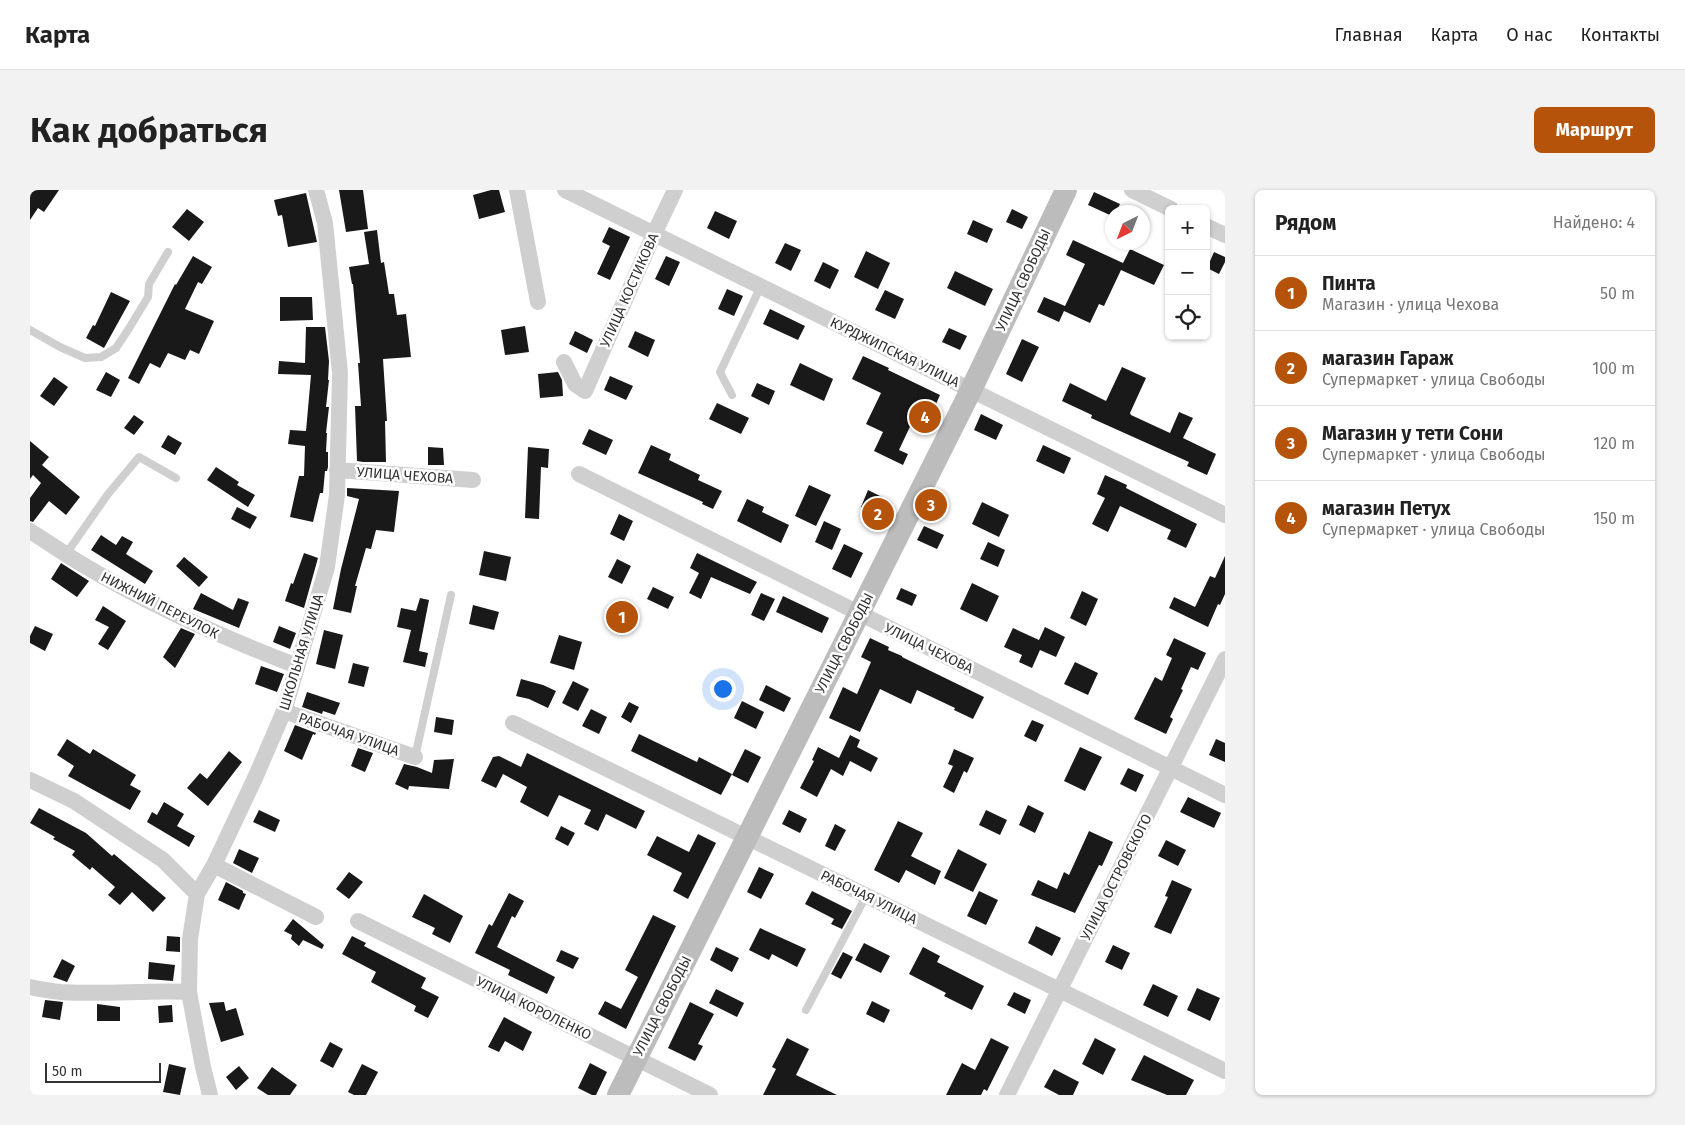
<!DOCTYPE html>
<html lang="ru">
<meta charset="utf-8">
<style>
:root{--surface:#fff;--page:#f2f2f2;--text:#222;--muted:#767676;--line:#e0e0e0;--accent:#b45309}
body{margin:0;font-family:"Fira Sans",sans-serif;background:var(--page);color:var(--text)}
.controls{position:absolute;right:15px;top:15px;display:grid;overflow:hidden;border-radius:8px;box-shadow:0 1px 4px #0004}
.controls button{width:45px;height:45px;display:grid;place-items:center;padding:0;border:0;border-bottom:1px solid var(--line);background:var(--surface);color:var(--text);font:25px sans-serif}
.compass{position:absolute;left:1075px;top:15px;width:45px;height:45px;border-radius:50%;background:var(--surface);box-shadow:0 1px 4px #0004;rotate:222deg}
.scale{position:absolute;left:15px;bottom:12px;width:116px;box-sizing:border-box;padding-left:5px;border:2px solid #323232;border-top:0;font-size:14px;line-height:18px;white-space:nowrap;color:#323232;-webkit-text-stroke:4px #fff;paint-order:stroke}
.you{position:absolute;left:692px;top:498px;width:18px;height:18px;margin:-12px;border:4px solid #fff;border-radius:50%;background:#1a73e8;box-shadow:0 0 0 8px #1a73e833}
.badge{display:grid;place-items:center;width:32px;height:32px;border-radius:50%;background:var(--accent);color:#fff;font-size:16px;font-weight:700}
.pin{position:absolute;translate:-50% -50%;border:2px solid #fff;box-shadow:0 1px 5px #0006}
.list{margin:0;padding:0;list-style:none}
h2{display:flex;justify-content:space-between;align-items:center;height:65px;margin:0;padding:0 20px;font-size:21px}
h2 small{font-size:16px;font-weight:400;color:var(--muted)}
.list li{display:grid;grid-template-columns:32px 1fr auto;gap:15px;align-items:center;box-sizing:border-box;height:75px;padding:0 20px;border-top:1px solid var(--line)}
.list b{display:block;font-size:19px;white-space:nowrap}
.list p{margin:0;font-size:16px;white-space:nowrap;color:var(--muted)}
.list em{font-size:16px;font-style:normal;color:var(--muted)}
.icon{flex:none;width:28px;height:28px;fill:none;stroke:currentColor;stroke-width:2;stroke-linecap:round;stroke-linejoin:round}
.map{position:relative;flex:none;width:1195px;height:905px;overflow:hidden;border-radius:8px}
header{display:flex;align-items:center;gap:30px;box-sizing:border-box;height:70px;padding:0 25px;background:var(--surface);border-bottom:1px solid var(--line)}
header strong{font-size:24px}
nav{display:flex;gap:28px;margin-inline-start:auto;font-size:18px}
.intro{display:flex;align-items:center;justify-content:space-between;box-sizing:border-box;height:120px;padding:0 30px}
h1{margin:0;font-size:35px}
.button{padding:12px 22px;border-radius:8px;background:var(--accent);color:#fff;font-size:18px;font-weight:700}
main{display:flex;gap:30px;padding:0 30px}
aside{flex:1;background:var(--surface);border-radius:8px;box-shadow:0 1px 4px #0004}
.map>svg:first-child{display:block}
</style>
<header>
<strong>Карта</strong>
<nav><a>Главная</a><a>Карта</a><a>О нас</a><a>Контакты</a></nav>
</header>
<div class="intro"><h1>Как добраться</h1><a class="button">Маршрут</a></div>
<main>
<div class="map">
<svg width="1195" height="905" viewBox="0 0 1195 905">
<rect width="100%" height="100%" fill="#fff"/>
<path fill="#191919" d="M0,0H29L14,22L8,18L0,30Z
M309,0H333L338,39L316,42Z
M461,0H469L475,22L449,29L443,5Z
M1064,2L1090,14L1086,22H1082V26L1058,15Z
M276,3L287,52L258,57L252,25L248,26L244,10Z
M157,19L174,32L159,51L142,37Z
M982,19L998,27L992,39L976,32Z
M685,21L707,31L699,49L677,38Z
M943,30L963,39L957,53L937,44Z
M579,37L600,47L580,90L567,84L580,56L572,52Z
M347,40L351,73L354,72L359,104H364L367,125L376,124L381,167L353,169L357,231H355L356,272H333L327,271L325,216H331L328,173H330L323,94H322L319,77L339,74L334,42Z
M1043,50L1093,73L1100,59L1134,75L1124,95L1091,80L1074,116L1069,114L1060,133L1034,121L1029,132L1007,122L1014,107L1035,116L1055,74L1036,65Z
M755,53L771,60L761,81L745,73Z
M836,61L860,73L848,99L824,87Z
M1184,62L1195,67V72L1189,84L1177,78Z
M163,66L182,77L172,94L168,92L155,119L184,131L169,164L160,160L155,170L138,163L130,178L120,173L109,194L98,188L145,94L146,95Z
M636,66L650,72L639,96L625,89Z
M793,72L809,80L800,99L784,91Z
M925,81L963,99L955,116L917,98Z
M697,99L713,106L704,126L688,119Z
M855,100L874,109L865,129L845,120Z
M81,102L100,111L74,158L56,148L63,135L65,136Z
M250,107H282L283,130L250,131Z
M740,119L775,136L768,150L733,134Z
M495,136L499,162L475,165L471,140Z
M276,137H295L299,171L298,190H299L296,217H299L296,243H297L296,262H298V277L297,281H295L293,303H290L283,332L260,327L269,286H274L275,256L258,254L260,240L276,241L281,185L248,184L249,171L275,173Z
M919,138L937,146L930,160L912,152Z
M545,141L563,150L557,163L539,154Z
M605,141L625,150L618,167L598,157Z
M992,149L1009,157L992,192L976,184Z
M833,166L859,178L858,180L910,205L898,232L885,226L869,260L878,264L873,275L844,261L853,242L836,234L851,203L822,189Z
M770,173L803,189L794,211L760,195Z
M1092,177L1116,188L1100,223L1101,225L1140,243L1149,222L1163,228L1153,248L1186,264L1177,285L1157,276L1159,272L1061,228L1062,225L1032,211L1040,193L1076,211Z
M76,182L90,190L81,207L66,200Z
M528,182L532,190L533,206L510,208L508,184Z
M580,186L603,196L596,210L574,200Z
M24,187L38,197L24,216L10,206Z
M727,193L745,201L739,215L721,206Z
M687,213L719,228L711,244L679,229Z
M951,224L973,235L966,250L944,240Z
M104,225L114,232L104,245L94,238Z
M559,239L583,250L576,265L552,254Z
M138,245L152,253L145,265L131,257Z
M0,251L19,267L12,275L50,307L36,325L19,311L3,332L0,331V308L11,293L3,285L0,289Z
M621,255L641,264L639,270L670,285L668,290L692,301L683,319L672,314L673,312L608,283Z
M1013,255L1041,268L1034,284L1006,271Z
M398,257L413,258L414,275H398Z
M498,257L519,259L518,278L511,277L509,329L495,328Z
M186,277L209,292L207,295L225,305L218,317L177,290Z
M1075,285L1097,295L1096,298L1167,334L1156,358L1137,349L1141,340L1090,316L1078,342L1062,334L1075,308L1067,304Z
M779,295L801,305L786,336L765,326Z
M317,298L369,301L364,342L346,340L341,359L336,358L325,396H327L321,423L303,419L311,379L329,309L317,306Z
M838,300L858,310L850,327L831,317Z
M717,309L734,317L732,322L759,335L751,353L707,331Z
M952,312L979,325L969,347L942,334Z
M207,317L227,327L220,339L201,329Z
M589,324L603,331L594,351L580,344Z
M794,331L811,339L802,360L785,352Z
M894,336L914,345L907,359L887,350Z
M71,345L86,355L92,346L103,352L96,364L123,381L115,394L61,360Z
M958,352L975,360L968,377L950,369Z
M814,354L833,363L821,388L802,379Z
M454,361L481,367L476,391L449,385Z
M274,363L288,368L274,418L255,411L261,393L263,394Z
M667,363L727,392L720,404L681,387L671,409L659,403L669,383L660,378Z
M1195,366V404L1190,415L1188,414L1178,437L1139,418L1144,407L1165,417L1180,386L1185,388Z
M154,367L178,387L169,397L146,376Z
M587,369L601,376L592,394L578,387Z
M31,373L59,391L47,407L21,389Z
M942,393L969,406L957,432L930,419Z
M623,397L644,407L638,419L617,409Z
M871,398L887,405L882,416L866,409Z
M1052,401L1068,409L1056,436L1040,428Z
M171,403L203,420L208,408L219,412L209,438L163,419Z
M731,403L745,409L734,431L721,425Z
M753,406L799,428L792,443L746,422Z
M390,408L399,410L389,461L398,463L395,477L373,472L381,440L367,437L371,418L386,421Z
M443,415L469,422L464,440L439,434Z
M73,416L96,431L78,460L68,454L79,437L65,430Z
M5,436L23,444L15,461L0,453V446Z
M249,436L266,443L260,459L243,452Z
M1015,437L1035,447L1026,467L1010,460L1002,478L989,472L992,465L974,457L983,438L1009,450Z
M151,438L165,444L145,478L133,467Z
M294,440L313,445L305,479L286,474Z
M529,445L552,452L544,480L520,473Z
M840,448L859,457L858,460L872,466V467L954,507L943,529L924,520L925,518L887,500L881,514L850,499L830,542L799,528L813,497L827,504L841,472L831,467Z
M1144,448L1176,463L1168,480L1161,477L1151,499L1153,500L1140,527L1143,529L1136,544L1104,529L1125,487L1132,491L1142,468L1136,465Z
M1045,472L1068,483L1058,505L1034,494Z
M323,473L339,477L334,497L318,493Z
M231,476L254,484L247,502L225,494Z
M491,489L513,495L526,501L518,518L499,509L486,506Z
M543,491L559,499L548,521L532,513Z
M736,495L761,508L754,522L729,510Z
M277,502L310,513L305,525L293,521L292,524L272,517Z
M712,511L734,522L726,539L704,528Z
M599,512L609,517L601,533L591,527Z
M561,519L577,527L569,544L552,536Z
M406,527L424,530L422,545L404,542Z
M1002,530L1014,535L1006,552L994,546Z
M265,535L286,543L285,545L283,544L272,570L254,561Z
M609,544L667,572L669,567L702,584L691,605L601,561Z
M820,545L830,550L827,557L848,568L841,582L820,571L813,586L801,579L787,607L770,598L784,571L782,570L788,557L809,568Z
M37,549L60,564L63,559L106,585L100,595L111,601L100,620L38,586L44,576L27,565Z
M1186,549L1195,553V572L1179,565Z
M1050,557L1072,567L1055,601L1034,591Z
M328,558L343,563L335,582L321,576Z
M715,559L731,567L718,593L702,585Z
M924,559L944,568L937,583L934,581L924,603L913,597L923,576L918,574Z
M199,561L212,572L178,616L157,598L170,583L177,589Z
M497,563L615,621L606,639L576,624L568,641L554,634L561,620L529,605L518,627L490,612L497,597L473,584L466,598L451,591L463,567L469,566L491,577Z
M424,569L419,599L379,596L378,600L365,594L374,574L387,577L402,583L404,570Z
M1098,578L1114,585L1106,602L1090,594Z
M1158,607L1191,623L1184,638L1150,622Z
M134,612L154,624L147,636L165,646L159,657L117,632L122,622L127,625Z
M998,615L1014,623L1005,643L989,635Z
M9,618L56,643L82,666L84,664L136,708L123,722L102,702L90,715L78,705L85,697L62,677L60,680L42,665L45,661L23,649L25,647L0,633Z
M229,620L250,630L245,642L223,632Z
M759,620L777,629L770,643L752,634Z
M956,620L977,630L970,645L949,635Z
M868,631L893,643L881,666L911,681L905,695L876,680L869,693L844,680Z
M805,634L816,640L805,661L795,656Z
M531,636L545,643L538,656L525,649Z
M1059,641L1083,652L1072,676L1069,675L1045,723L1001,705L1008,690L1027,699L1034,682L1039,685Z
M668,644L686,653L658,709L643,701L652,683L617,665L627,646L659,662Z
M1136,650L1156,660L1148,676L1128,666Z
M209,659L229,668L222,683L203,673Z
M928,659L957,674L943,702L914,688Z
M729,677L744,684L731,709L717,702Z
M319,682L333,692L319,709L306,699Z
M1142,690L1162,699L1141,744L1124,737L1138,707L1135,706Z
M196,692L213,701V703L216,704L209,720L188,710Z
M782,701L822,721L812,739L801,734L804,729L775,714Z
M949,701L968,710L956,735L937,726Z
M479,703L494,711L485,728L482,726L467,757L525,787L517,804L478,785L480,780L445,763L459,734L462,736Z
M394,704L433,726L420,753L402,744L405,738L382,727Z
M623,725L646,736L596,839L568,824L575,811L591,819L608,787L595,780Z
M263,729L294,755L292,759L273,750L269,756L261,749L262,745L254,741Z
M1006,736L1031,748L1022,766L998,753Z
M730,738L776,759L767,777L742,764L739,770L719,760Z
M137,746L150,747V762L136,761Z
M322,746L336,753L334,756L396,788L391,798L409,807L398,828L384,821L386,816L341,792L346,782L312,764Z
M834,753L860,766L851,783L825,770Z
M1083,755L1100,763L1092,780L1075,772Z
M686,757L709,768L702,782L680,770Z
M893,757L910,766L907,772L954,796L942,820L914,806L916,803L879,784Z
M531,760L549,768L543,779L526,771Z
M813,762L823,767L811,789L801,784Z
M32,769L45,776L37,792L23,787Z
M119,772L145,775L143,791L118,789Z
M1123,794L1148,806L1138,827L1113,815Z
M1167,798L1190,808L1180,831L1157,820Z
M686,799L714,813L707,827L679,813Z
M984,802L1001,810L995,824L977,815Z
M15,810L33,812L30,830L12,827Z
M842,811L860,820L854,833L836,824Z
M194,812L196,821L206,818L214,845L191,852L179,813Z
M660,812L684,824L668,854L673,856L665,871L638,858Z
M67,814L90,817V831H67Z
M142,815L143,832L129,833L128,816Z
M474,827L502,842L493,861L475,851L469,862L458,857Z
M757,848L779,859L766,885L807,905H733L746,879L742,877Z
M961,848L979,857L957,901L954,899L951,905H916L932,873L945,880Z
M1065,848L1086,859L1073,885L1052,874Z
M300,852L313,859L303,878L290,871Z
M1114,865L1164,890L1156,905H1137L1101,890Z
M560,873L577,882L566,905H562L548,898Z
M139,874L156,878L150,905L133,902Z
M332,874L348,882L336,905H324L318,902Z
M209,876L219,888L206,900L196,887Z
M242,877L267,895L260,905H238L227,898Z
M1024,879L1049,892L1043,905H1029L1014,897Z"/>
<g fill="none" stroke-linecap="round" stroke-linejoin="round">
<path stroke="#cfcfcf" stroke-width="8" d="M0,140L30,157L55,168L71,167L86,158L98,140L118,107L119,94L138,62
M702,205L690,182L731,96
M36,364L78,304L109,267L146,288
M385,567L421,405
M776,820L836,706"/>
<path stroke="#cfcfcf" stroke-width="16" d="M487,0L508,112
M535,0L1195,325
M1102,0L1141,19
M1176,36L1195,45
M534,172L545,194L555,201L624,44L645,0
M307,280L443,290
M549,284L1195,605
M0,341C18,352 36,365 55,376C122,416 194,448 267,476
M254,521L385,567
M483,533L1195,881
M0,590L44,611L133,670L167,704
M184,675L286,727
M328,731L680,905
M0,797C10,799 21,801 31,802C74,805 116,800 159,802
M180,905L173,877L159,802L160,749L167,704L184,675L225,588L254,521L297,377L307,305L310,183L295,33L286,0
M977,905L1195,469"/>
<path stroke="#bcbcbc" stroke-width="22" d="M588,905L941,200L1036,0"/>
</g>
<g text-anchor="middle" stroke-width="5" stroke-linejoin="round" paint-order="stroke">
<g font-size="14" fill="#323232" stroke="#fff">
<text transform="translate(993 90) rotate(-65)" y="5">УЛИЦА СВОБОДЫ</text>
<text transform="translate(599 100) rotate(-66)" y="5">УЛИЦА КОСТИКОВА</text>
<text transform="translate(865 162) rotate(26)" y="5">КУРДЖИПСКАЯ УЛИЦА</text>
<text transform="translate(375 285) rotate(4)" y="5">УЛИЦА ЧЕХОВА</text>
<text transform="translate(130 415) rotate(27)" y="5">НИЖНИЙ ПЕРЕУЛОК</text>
<text transform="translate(814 453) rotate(-63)" y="5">УЛИЦА СВОБОДЫ</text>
<text transform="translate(899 458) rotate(26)" y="5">УЛИЦА ЧЕХОВА</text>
<text transform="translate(271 462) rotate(-73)" y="5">ШКОЛЬНАЯ УЛИЦА</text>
<text transform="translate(319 544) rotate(19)" y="5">РАБОЧАЯ УЛИЦА</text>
<text transform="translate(1086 687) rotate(-63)" y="5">УЛИЦА ОСТРОВСКОГО</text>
<text transform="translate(839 707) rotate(26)" y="5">РАБОЧАЯ УЛИЦА</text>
<text transform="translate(632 816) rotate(-63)" y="5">УЛИЦА СВОБОДЫ</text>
<text transform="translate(504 818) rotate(26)" y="5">УЛИЦА КОРОЛЕНКО</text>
</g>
</g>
</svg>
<div class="controls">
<button>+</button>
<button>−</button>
<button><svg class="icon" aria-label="locate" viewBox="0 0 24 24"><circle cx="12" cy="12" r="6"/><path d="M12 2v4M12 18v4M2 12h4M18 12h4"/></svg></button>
</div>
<svg class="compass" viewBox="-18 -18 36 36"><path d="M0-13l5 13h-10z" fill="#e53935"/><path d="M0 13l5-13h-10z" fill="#767676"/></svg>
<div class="scale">50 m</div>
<div class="you"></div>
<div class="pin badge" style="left:592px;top:427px">1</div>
<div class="pin badge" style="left:848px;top:324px">2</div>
<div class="pin badge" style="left:901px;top:315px">3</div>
<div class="pin badge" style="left:895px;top:227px">4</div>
</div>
<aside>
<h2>Рядом<small>Найдено: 4</small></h2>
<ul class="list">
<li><span class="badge">1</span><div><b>Пинта</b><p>Магазин · улица Чехова</p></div><em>50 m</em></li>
<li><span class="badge">2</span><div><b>магазин Гараж</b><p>Супермаркет · улица Свободы</p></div><em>100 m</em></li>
<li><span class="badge">3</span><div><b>Магазин у тети Сони</b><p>Супермаркет · улица Свободы</p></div><em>120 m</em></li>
<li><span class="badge">4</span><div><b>магазин Петух</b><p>Супермаркет · улица Свободы</p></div><em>150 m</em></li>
</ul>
</aside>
</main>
